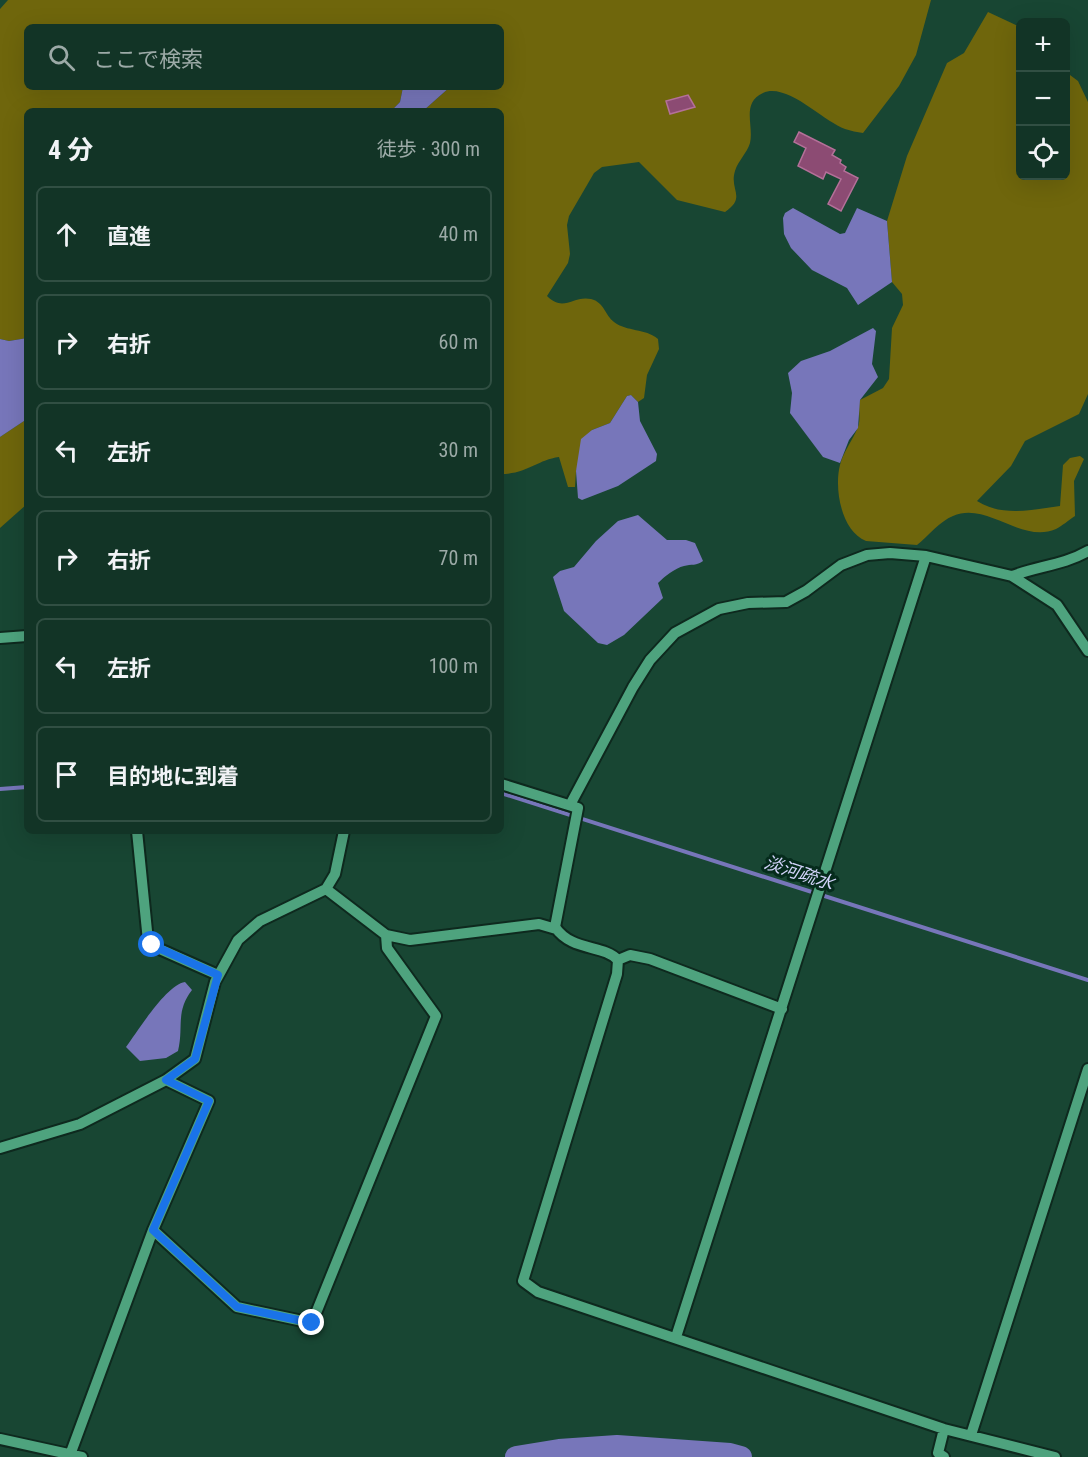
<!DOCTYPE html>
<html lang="ja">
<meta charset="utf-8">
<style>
:root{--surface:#123426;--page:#1f3f32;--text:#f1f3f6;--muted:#9caaa7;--line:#314f43}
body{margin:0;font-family:"Roboto Condensed","Noto Sans JP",sans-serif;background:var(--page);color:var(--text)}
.controls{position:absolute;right:18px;top:18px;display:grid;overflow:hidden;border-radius:9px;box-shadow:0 6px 24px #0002}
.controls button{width:54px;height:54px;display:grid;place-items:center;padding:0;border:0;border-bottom:2px solid var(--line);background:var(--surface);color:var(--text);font:30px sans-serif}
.stop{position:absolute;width:18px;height:18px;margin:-14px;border:4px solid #1a73e8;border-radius:50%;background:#fff}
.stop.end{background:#1a73e8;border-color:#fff;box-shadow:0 2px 6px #0008}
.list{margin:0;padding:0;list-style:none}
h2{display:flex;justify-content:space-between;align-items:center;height:78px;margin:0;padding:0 24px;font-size:26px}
h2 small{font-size:20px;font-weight:400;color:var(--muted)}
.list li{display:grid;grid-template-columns:39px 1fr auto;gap:18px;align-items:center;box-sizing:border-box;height:96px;margin:0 12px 12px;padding:0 12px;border:2px solid var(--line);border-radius:9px}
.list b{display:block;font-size:22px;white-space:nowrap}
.list em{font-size:20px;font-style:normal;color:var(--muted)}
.icon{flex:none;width:33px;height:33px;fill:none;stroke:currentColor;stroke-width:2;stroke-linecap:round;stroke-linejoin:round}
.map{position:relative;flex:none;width:1088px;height:1457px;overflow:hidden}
.search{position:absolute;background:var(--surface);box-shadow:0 6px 24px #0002;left:24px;top:24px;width:480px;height:66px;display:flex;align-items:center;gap:15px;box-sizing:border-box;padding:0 21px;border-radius:9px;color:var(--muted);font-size:22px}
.panel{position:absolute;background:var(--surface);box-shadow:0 6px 24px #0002;left:24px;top:108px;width:480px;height:726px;border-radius:9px}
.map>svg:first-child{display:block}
</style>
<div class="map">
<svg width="1088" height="1457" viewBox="0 0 1088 1457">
<rect width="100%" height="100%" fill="#184633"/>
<path fill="#6f660c" d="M8,0H931L916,55L899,86L863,133C857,132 851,131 845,129C824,122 787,82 763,93C741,103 754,125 750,143C747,153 738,161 735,171C729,190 747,197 725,212L677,200L639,162L602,167L594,173L569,216L567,225L570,254L568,263L547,296C564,313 573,295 591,299C604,302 605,315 614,322C627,332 645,328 658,339L659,349L647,375L644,398L638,402L631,395L627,396L610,423L592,430L576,471L575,487H568L559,457C537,460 527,474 501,474V111H423L450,87H501V27H27V87H403L400,102L391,111H27V338L9,341L0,339V9Z
M988,12L1020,27V176H1066V72L1078,81L1088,102V394L1079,414L1025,441L1011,466L977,501C1002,517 1032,510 1060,506L1063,465L1070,458L1080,456L1084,459L1074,481L1075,516C1069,520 1062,526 1056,529C1021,544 987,501 953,516C940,521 928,536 917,545L866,541C841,531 834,488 840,465C843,452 853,440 858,427C861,419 858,408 860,400L883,388L889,379L892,328L903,305L902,294L892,282L887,221L907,156L947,63L964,53Z
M27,419V504L0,528V437Z"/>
<path fill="#7776ba" d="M403,87H450L423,111H391L400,102Z
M793,208L840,234L845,233L857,208L887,221L892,282L858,305L847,288L812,270L791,248L784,234L783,218L785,213Z
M873,328L876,331L872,364L878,377L860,400L858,428L849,440L840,463L823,457L790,413L792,393L788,373L801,361L830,351Z
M27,338V419L0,437V339L9,341Z
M631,395L638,402L640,421L657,454L656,461L618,486L582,500L578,498L576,471L581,439L592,430L610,423L627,396Z
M638,515L667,540H686L695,543L703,561C697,566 691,564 684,566C675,568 664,577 658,583L663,598L624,635L607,645L598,643L564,611L553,577L560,571L574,567L596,541L618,521Z
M185,982L192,990C175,1012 184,1027 178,1051L166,1058L140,1061L126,1047C138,1031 166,985 185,982Z"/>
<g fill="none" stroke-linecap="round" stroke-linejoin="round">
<path stroke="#7776ba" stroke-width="4" d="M0,789L27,787
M501,793L1088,980"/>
<path stroke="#7776ba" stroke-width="22" d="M516,1457L559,1450L617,1446L730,1454L741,1457"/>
</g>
<path fill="#8c4b73" stroke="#b47099" stroke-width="1.5" d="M688,95L695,107L670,114L666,101Z
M799,132L835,150L832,155L841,160L840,163L846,167L844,171L858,178L841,211L828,204L841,179L826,172L823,179L798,166L806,148L794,142Z"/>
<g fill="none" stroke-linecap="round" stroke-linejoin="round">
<g stroke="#0e291e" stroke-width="14">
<path id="minor" d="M1012,576C1038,566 1064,565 1088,551
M0,638L27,636
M501,784L578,808L555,927C572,952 603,944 618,960
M570,805L633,687L650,660L675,633L719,609L748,603L786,602L806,591L841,565L867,555L890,553L926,556L1012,576L1057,605L1088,651
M137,831L148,941L155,947L218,975
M386,935L410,940L539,924L556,929
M618,960L617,974L523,1281L538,1292L944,1429L1055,1457
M618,960L630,955L650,959L782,1009
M0,1148L80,1124L166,1080L195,1059L215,982L238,940L260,921L326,889L335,874L344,831
M153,1230L237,1307L312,1323L436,1016L387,948L386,935L326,889
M676,1337L926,556
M944,1429L938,1453L944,1457
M971,1435L1088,1069
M0,1439L82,1457
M70,1455L153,1230L209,1101L166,1080"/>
</g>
<use href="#minor" stroke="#4ea37e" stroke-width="10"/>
</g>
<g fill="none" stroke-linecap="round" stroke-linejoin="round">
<path stroke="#1a73e8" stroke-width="8" d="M152,945L218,975L195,1059L166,1080L209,1101L153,1230L237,1307L312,1323"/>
</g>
<g text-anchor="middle" stroke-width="6" stroke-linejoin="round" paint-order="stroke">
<g font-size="18" font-style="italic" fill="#d2d4fa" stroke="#052b1c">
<text transform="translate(799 873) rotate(18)" y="6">淡河疏水</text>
</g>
</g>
</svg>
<div class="controls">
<button>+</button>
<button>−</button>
<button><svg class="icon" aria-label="locate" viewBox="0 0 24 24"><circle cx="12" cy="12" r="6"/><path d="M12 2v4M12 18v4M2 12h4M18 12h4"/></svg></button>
</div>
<div class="stop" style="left:152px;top:945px"></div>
<div class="stop end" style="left:312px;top:1323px"></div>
<div class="search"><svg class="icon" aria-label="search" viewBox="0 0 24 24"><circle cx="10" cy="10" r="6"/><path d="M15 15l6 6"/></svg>ここで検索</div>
<section class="panel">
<h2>4 分<small>徒歩 · 300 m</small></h2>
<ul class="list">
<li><svg class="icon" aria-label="ahead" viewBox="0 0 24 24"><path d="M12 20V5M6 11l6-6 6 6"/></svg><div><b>直進</b></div><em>40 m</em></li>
<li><svg class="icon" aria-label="right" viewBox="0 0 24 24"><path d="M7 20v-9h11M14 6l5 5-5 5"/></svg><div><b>右折</b></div><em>60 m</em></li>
<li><svg class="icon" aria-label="left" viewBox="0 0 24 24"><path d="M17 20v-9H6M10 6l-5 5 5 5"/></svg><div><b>左折</b></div><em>30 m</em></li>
<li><svg class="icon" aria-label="right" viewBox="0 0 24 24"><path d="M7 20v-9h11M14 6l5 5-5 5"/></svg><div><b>右折</b></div><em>70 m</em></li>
<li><svg class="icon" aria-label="left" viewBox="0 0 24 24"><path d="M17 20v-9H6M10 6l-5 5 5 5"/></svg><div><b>左折</b></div><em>100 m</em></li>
<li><svg class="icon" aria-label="arrive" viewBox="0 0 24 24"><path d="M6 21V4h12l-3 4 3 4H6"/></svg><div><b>目的地に到着</b></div></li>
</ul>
</section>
</div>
